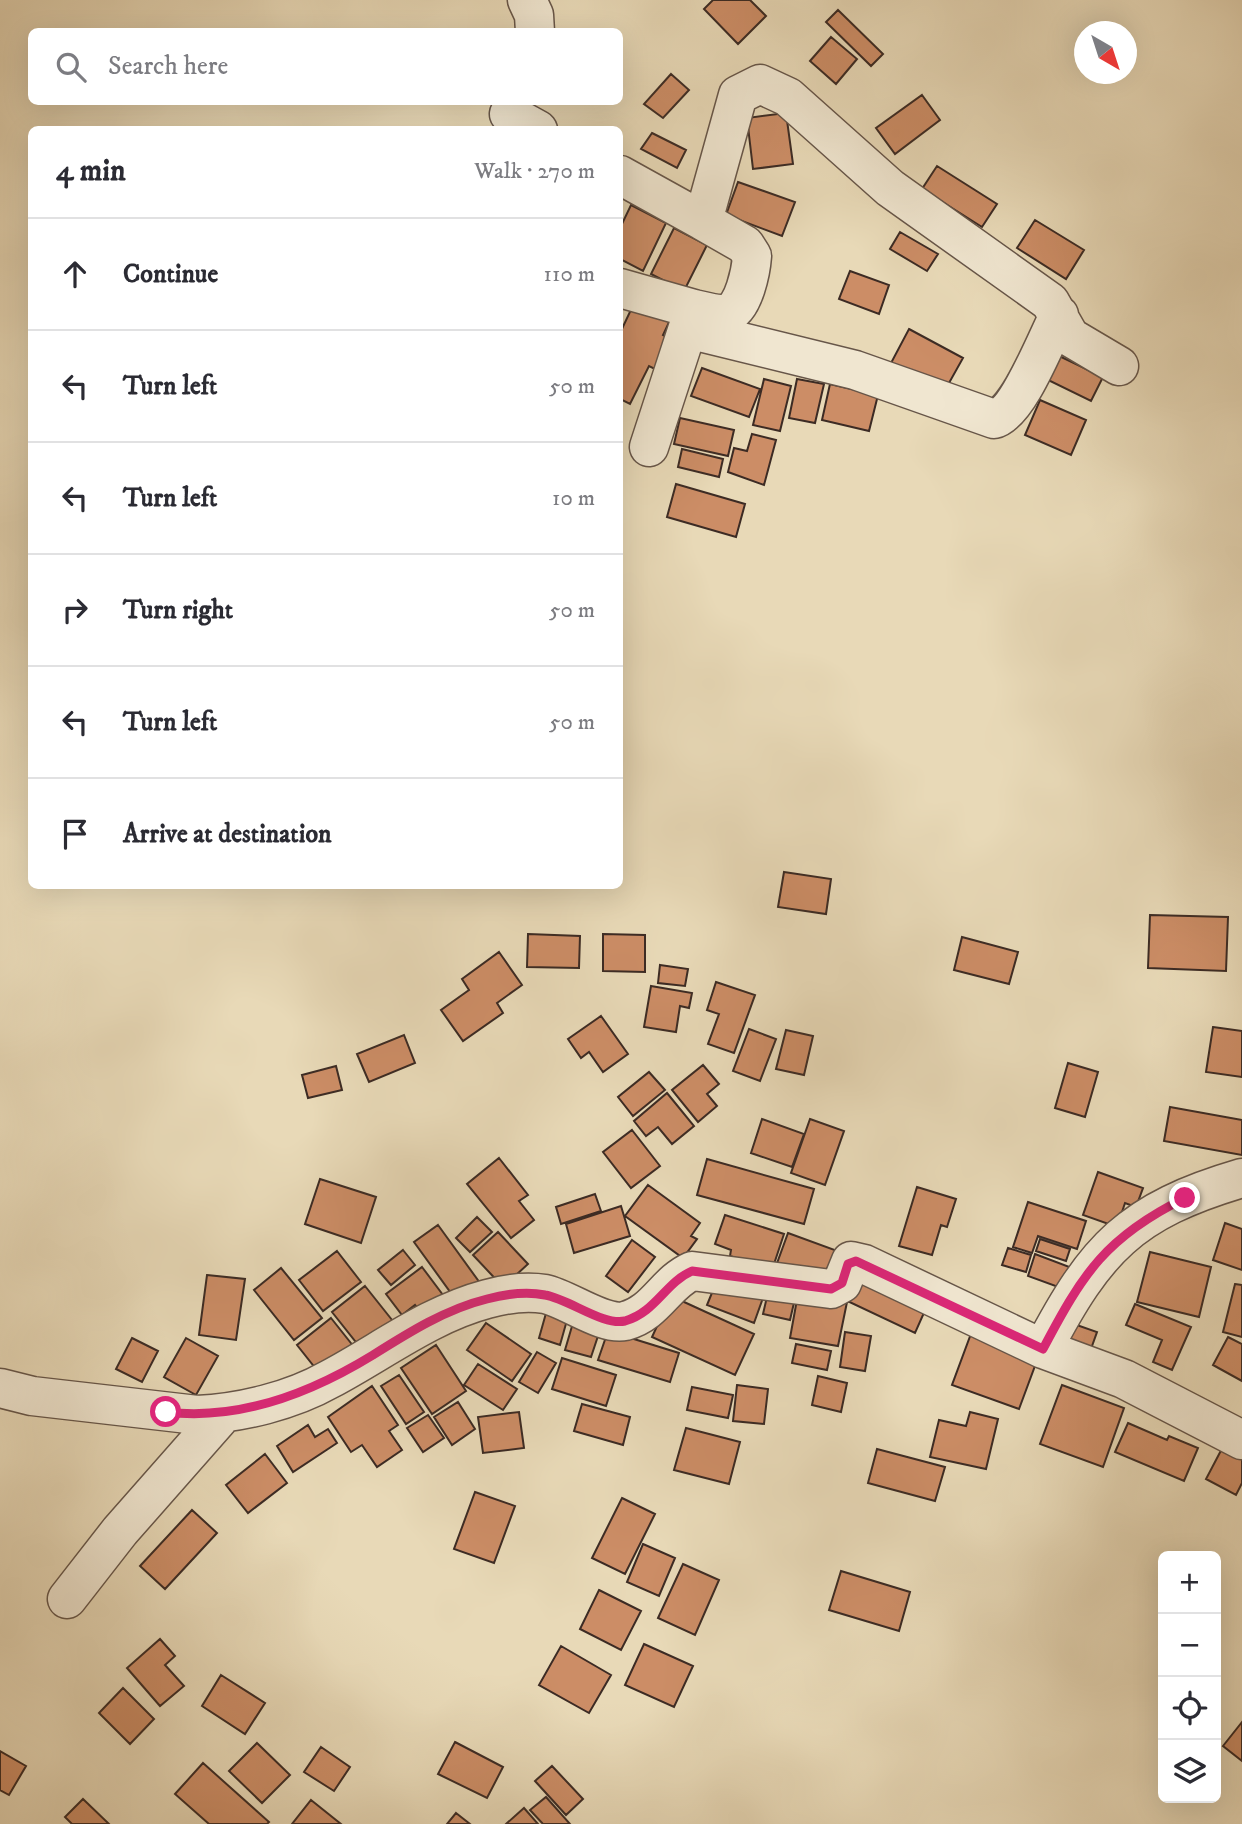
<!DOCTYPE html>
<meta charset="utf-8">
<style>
:root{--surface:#fff;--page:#f7f7f7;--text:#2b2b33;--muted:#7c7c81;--line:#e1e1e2}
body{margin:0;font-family:"IM FELL DW Pica",serif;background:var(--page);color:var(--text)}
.controls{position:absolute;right:21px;bottom:21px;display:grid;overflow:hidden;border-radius:10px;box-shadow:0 7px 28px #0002}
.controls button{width:63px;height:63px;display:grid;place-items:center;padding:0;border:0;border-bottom:2px solid var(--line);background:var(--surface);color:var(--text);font:35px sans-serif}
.compass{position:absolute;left:1074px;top:21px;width:63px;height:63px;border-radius:50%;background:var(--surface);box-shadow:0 7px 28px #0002;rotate:141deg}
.stop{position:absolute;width:21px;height:21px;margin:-16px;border:5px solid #db2777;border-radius:50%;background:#fff}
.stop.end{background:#db2777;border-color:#fff;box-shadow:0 2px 7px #0008}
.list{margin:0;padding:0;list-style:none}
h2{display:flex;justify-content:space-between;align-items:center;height:91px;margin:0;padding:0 28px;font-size:30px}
h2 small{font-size:23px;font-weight:400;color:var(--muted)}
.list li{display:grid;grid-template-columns:46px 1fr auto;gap:21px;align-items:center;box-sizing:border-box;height:112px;padding:0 28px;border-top:2px solid var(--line)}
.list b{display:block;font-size:26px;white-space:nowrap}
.list em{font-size:23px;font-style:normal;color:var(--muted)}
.icon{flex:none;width:38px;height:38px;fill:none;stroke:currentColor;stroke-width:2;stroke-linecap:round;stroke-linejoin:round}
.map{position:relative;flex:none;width:1242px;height:1824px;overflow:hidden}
.search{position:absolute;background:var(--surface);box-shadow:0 7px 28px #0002;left:28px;top:28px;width:595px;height:77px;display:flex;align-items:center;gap:18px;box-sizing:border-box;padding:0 24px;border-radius:10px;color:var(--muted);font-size:26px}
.panel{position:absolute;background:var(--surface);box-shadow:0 7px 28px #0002;left:28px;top:126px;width:595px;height:763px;border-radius:10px}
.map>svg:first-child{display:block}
</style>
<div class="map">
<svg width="1242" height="1824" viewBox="0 0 1242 1824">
<rect width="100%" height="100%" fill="#e8d9b7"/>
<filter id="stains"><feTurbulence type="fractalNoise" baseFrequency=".00286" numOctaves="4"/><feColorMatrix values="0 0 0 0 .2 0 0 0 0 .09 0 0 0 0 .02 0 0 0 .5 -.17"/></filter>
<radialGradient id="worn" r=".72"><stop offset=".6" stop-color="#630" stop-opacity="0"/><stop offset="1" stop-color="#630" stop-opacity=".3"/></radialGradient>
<path fill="#cc8d66" stroke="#3c2b24" stroke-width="2" d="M713,0H750L766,16L738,44L704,9Z
M838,10L883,54L871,66L826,22Z
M831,37L857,59L836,84L810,61Z
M671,74L689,90L663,118L644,104Z
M922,95L940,120L895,154L876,128Z
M786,113L793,164L753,169L747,118Z
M652,133L686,150L677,168L641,149Z
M937,166L997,204L982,227L922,189Z
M738,182L795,202L782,236L726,215Z
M631,205L666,223L643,271L620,259V228Z
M1035,220L1084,250L1066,279L1017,248Z
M674,228L707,245L684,291L651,274Z
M900,232L938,254L927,271L890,249Z
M850,271L889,285L879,314L839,299Z
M636,299L672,316L663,335L675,341L661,372L649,366L630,404L620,399V333Z
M909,329L963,358L944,392L891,363Z
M1053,353L1103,377L1091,401L1042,377Z
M702,368L760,389L749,417L691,396Z
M764,379L791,386L780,431L753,425Z
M797,379L824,384L815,423L789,418Z
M830,384L878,395L869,431L822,420Z
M1040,400L1086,420L1071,455L1025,435Z
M680,418L734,430L728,456L674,444Z
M752,434L776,440L764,485L728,472L734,448L747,451Z
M682,449L723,459L719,477L678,467Z
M676,484L745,504L736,537L667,517Z
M784,872L831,879L826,914L778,907Z
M1150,915L1228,917L1226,971L1148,968Z
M528,934L580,936L579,968L527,967Z
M603,934L645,935V972L603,971Z
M962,937L1018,952L1009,984L954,970Z
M499,952L522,985L497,1003L503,1013L463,1041L441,1010L469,990L462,979Z
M660,965L688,969L685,986L658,983Z
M716,982L755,995L734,1053L708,1044L719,1014L707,1010Z
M651,986L692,993L689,1008L680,1006L676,1032L644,1027Z
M601,1016L628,1054L603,1072L589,1052L581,1058L568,1039Z
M1213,1027L1242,1031V1077L1206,1072Z
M749,1029L776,1039L760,1081L733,1071Z
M786,1030L813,1036L804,1075L776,1069Z
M404,1035L415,1063L369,1082L357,1054Z
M1068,1063L1098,1072L1085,1117L1055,1108Z
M703,1065L719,1084L707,1094L717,1106L698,1122L672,1090Z
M336,1066L342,1090L308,1098L302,1075Z
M649,1072L665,1090L633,1116L618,1097Z
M667,1093L694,1126L672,1144L658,1127L646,1136L634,1121Z
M1170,1107L1242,1120V1155L1164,1141Z
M762,1119L804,1134L792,1167L751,1153Z
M810,1119L844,1131L825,1185L791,1173Z
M632,1130L660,1166L631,1188L603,1152Z
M499,1158L528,1195L519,1201L534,1220L511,1238L467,1184Z
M707,1159L814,1189L804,1224L697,1195Z
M1098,1172L1143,1188L1136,1207L1125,1203L1117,1227L1083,1215Z
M320,1179L376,1197L361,1243L305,1224Z
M648,1185L700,1223L691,1236L697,1239L683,1258L625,1216Z
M917,1187L956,1199L947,1227L941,1225L932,1255L899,1246Z
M595,1194L601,1211L561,1224L556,1207Z
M1028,1202L1086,1221L1077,1249L1038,1236L1032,1253L1013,1247Z
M621,1206L630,1236L574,1253L566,1224Z
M725,1215L784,1234L772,1270L730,1256L731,1250L715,1244Z
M477,1217L492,1232L470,1252L456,1238Z
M1225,1223L1242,1229V1270L1213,1260Z
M438,1225L480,1283L456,1300L414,1242Z
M498,1232L528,1264L503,1287L473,1255Z
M788,1233L843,1253L835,1280L776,1266Z
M1040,1239L1070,1249L1066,1261L1036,1251Z
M632,1240L655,1257L628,1292L606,1276Z
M1008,1248L1031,1255L1026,1272L1002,1265Z
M403,1250L415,1265L391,1285L378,1270Z
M337,1251L361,1282L323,1311L299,1280Z
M1150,1252L1211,1267L1199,1317L1137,1302Z
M1035,1254L1080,1271L1072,1292L1028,1276Z
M422,1267L449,1303L427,1320L415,1305L402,1315L386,1294Z
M281,1268L322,1318L294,1340L254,1290Z
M854,1272L927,1306L915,1333L841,1298Z
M207,1275L245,1279L236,1340L199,1335Z
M718,1278L764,1295L754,1323L707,1305Z
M1235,1284L1242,1285V1337L1223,1332Z
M365,1286L396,1325L363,1351L332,1312Z
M769,1288L796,1294L790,1320L763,1314Z
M798,1294L847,1302L838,1346L790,1338Z
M671,1296L754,1334L735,1375L652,1337Z
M1135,1304L1191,1327L1172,1370L1153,1362L1162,1340L1126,1325Z
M548,1306L569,1313L560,1345L539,1338Z
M575,1316L602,1324L591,1357L565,1350Z
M331,1318L358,1352L324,1379L297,1345Z
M486,1323L531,1354L512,1381L467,1350Z
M1071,1323L1097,1332L1087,1360L1061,1351Z
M608,1331L679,1353L670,1382L598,1360Z
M972,1331L1039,1355L1019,1409L952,1385Z
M845,1332L871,1336L865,1371L840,1367Z
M1228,1337L1242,1344V1381L1213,1365Z
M132,1338L158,1351L142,1382L116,1369Z
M186,1338L218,1356L196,1395L164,1377Z
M796,1344L831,1351L827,1370L792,1363Z
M436,1345L466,1391L432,1414L401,1368Z
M537,1352L556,1363L538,1393L519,1382Z
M562,1358L616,1375L606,1406L552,1389Z
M478,1364L517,1389L503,1410L464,1385Z
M399,1375L424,1412L406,1424L381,1386Z
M818,1376L847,1383L841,1412L812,1405Z
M737,1385L768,1389L764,1424L733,1421Z
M1062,1385L1124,1408L1103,1467L1040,1444Z
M372,1386L398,1425L389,1431L402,1450L377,1467L362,1445L351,1452L328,1417Z
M692,1387L733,1395L728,1418L687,1410Z
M458,1402L475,1429L452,1445L434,1417Z
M582,1404L630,1417L623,1445L574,1431Z
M519,1412L524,1448L483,1453L478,1417Z
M970,1412L998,1419L986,1469L930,1457L939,1420L966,1426Z
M428,1415L444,1438L423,1452L407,1428Z
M1128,1423L1167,1440L1169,1436L1198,1448L1184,1481L1115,1452Z
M308,1425L315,1437L328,1429L337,1443L293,1472L277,1446Z
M686,1428L740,1442L729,1484L674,1470Z
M1226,1441L1242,1450V1483L1236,1495L1206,1479Z
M877,1449L945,1467L935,1501L868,1483Z
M265,1454L287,1483L248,1513L226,1485Z
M475,1492L515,1506L494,1563L454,1549Z
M622,1498L655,1514L625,1574L592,1558Z
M192,1510L217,1533L165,1589L140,1566Z
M643,1544L675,1558L659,1596L627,1582Z
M683,1564L719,1580L695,1635L658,1618Z
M841,1571L910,1592L899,1631L829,1610Z
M599,1590L641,1611L621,1650L580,1629Z
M160,1639L175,1656L165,1665L184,1686L160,1706L127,1668Z
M644,1644L693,1666L674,1707L625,1685Z
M561,1646L611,1675L589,1713L539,1685Z
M221,1675L265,1703L245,1734L202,1706Z
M123,1688L154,1719L130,1744L99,1713Z
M1242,1722V1761L1223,1746Z
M455,1742L503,1767L487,1798L438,1774Z
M257,1743L290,1775L262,1803L229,1771Z
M321,1747L350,1767L334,1791L304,1772Z
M0,1751L26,1766L9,1795L0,1790Z
M203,1763L269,1822L267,1824H209L175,1794Z
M552,1766L583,1799L566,1815L535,1781Z
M546,1797L570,1824H543L530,1810Z
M83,1799L109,1824H72L65,1817Z
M311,1800L341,1824H292Z
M524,1808L538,1824H506Z
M456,1813L470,1824H447Z"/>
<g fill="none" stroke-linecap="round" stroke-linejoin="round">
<g stroke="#675649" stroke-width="41">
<path id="minor" d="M527,0L534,15L535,32
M509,114L538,130
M620,175L703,221L738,95L760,84L788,97L890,188L1050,302L1070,337L1119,366
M620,288L694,309L649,447
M694,309C704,311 719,316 728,313C744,308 751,270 752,256L745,245L703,221
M688,329L855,370L994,419C1018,414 1047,338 1059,315
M1043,1349L1124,1379L1242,1440
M0,1388L32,1396L197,1415C241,1413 291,1401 330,1379C381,1352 430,1314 487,1299C505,1294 526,1291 545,1294C568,1299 603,1326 625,1321C656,1313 665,1283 692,1271L831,1289L842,1283L851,1261L864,1264L1043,1349C1096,1248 1130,1211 1242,1178
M67,1599L120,1531L223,1414"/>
</g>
<use href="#minor" stroke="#f0e6d0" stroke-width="38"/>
</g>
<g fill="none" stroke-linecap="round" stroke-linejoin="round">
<path stroke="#db2777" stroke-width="9" d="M166,1412C239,1421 311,1393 373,1355C408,1333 446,1309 487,1299C506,1294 526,1291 545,1295C569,1299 603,1326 625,1321C656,1312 665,1283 692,1271L831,1289L842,1283L848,1264L856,1261L1043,1349C1083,1273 1106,1237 1185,1198"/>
</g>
<rect width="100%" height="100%" filter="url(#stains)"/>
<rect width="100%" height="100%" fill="url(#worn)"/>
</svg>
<div class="controls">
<button>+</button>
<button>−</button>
<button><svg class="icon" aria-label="locate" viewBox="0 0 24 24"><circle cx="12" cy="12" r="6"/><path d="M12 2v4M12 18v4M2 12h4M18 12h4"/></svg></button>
<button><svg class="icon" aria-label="layers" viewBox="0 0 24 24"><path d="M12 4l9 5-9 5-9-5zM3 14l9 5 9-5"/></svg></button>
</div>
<svg class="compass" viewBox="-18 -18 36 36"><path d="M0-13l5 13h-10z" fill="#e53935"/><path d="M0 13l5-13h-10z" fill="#7c7c81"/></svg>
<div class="stop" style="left:166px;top:1412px"></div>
<div class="stop end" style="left:1185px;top:1198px"></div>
<div class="search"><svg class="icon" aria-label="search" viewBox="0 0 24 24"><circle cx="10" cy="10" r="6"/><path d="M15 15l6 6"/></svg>Search here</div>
<section class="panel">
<h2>4 min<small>Walk · 270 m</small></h2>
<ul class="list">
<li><svg class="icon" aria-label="ahead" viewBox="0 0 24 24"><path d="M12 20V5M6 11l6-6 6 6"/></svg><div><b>Continue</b></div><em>110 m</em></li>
<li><svg class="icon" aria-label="left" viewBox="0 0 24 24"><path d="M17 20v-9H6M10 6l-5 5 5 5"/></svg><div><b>Turn left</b></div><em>50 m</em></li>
<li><svg class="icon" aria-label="left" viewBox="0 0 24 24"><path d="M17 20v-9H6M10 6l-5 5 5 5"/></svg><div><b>Turn left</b></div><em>10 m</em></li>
<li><svg class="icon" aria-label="right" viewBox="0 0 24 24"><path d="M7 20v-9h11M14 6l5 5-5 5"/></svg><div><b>Turn right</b></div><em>50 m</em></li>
<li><svg class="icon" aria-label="left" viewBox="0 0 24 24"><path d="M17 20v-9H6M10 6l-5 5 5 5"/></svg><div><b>Turn left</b></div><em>50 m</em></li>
<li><svg class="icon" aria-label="arrive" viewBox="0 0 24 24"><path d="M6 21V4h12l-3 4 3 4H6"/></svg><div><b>Arrive at destination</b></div></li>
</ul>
</section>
</div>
